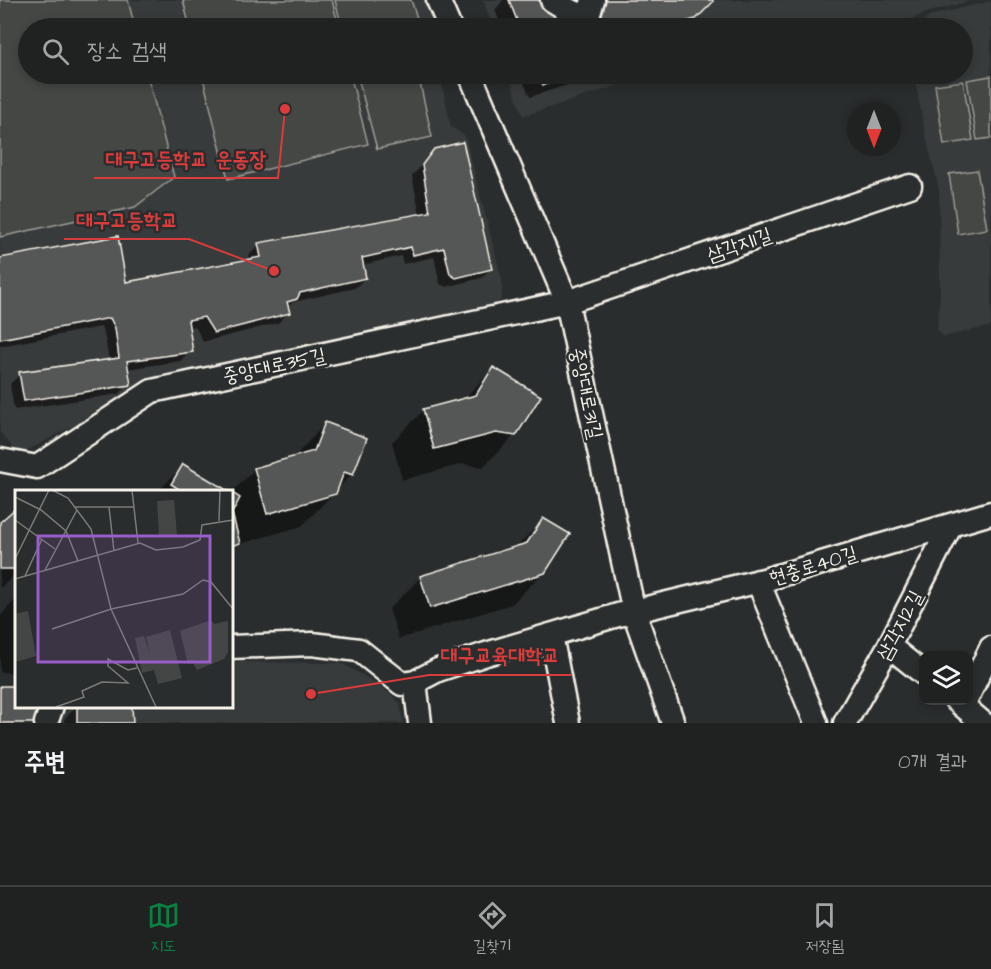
<!DOCTYPE html>
<html lang="ko">
<meta charset="utf-8">
<style>
:root{--surface:#202222;--page:#2d2f2f;--text:#f1f3f6;--muted:#a2a4a5;--line:#3d3f40;--accent:#0b8043}
body{margin:0;font-family:"Architects Daughter","Poor Story",sans-serif;background:var(--page);color:var(--text)}
.controls{position:absolute;right:18px;bottom:18px;display:grid;overflow:hidden;border-radius:12px;box-shadow:0 3px 9px #0003}
.controls button{width:54px;height:54px;display:grid;place-items:center;padding:0;border:0;border-bottom:2px solid var(--line);background:var(--surface);color:var(--text);font:30px sans-serif}
.compass{position:absolute;left:847px;top:102px;width:54px;height:54px;border-radius:50%;background:var(--surface);box-shadow:0 3px 9px #0003;rotate:180deg}
.list{margin:0;padding:0;list-style:none}
h2{display:flex;justify-content:space-between;align-items:center;height:78px;margin:0;padding:0 24px;font-size:26px}
h2 small{font-size:20px;font-weight:400;color:var(--muted)}
.icon{flex:none;width:33px;height:33px;fill:none;stroke:currentColor;stroke-width:2;stroke-linecap:round;stroke-linejoin:round}
.map{position:relative;flex:none;width:991px;height:723px;overflow:hidden}
.search{position:absolute;background:var(--surface);box-shadow:0 3px 9px #0003;left:18px;right:18px;top:18px;height:66px;display:flex;align-items:center;gap:15px;box-sizing:border-box;padding:0 21px;border-radius:33px;color:var(--muted);font-size:22px}
.sheet{height:162px;background:var(--surface)}
nav{display:flex;justify-content:space-around;align-items:center;box-sizing:border-box;height:84px;border-top:2px solid var(--line);background:var(--surface);font-size:16px;color:var(--muted)}
nav a{display:grid;justify-items:center;gap:3px}
nav .on{color:var(--accent)}
.map>svg:first-child{display:block}
</style>
<div class="map">
<svg width="991" height="723" viewBox="0 0 991 723">
<rect width="100%" height="100%" fill="#2a2d2e"/>
<filter id="ink" filterUnits="userSpaceOnUse"><feTurbulence type="fractalNoise" baseFrequency=".0167" numOctaves="2"/><feDisplacementMap in="SourceGraphic" scale="12" xChannelSelector="R" yChannelSelector="G"/><feConvolveMatrix kernelMatrix="1 2 1 2 8 2 1 2 1" color-interpolation-filters="sRGB"/></filter>
<g filter="url(#ink)">
<path fill="#373a3a" d="M0,0H429L434,28H28V74H440L451,127L465,136L502,280V299L495,304L344,338L138,391L19,455L0,432Z
M483,0H973L926,13L890,28H493Z
M991,1V326L943,337L937,329L940,294L939,190L925,133L914,74H962V28H910L933,15Z
M508,74H654L523,116Z
M231,662L341,663L381,686L400,703L403,723H61L63,713L73,707L231,706Z"/>
<path fill="#444645" stroke="#9c9c96" stroke-width="1.5" d="M0,0H128L135,28H28V74H147L174,177L135,207L0,237Z
M183,0H332L339,28H190Z
M335,0H411L417,18L406,21L407,28H382L393,25L377,28H342Z
M202,74H350L368,144L228,179Z
M357,74H418L432,137L377,149Z
M991,76V138L977,140L967,80Z
M963,81L973,140L944,145L935,85Z
M977,170L987,229L958,234L949,174Z"/>
<path fill="#0007" d="M503,0H711L712,1L684,28H502L495,10Z
M520,74H601L530,97Z
M435,150L491,268L481,278L446,287L440,284L434,257L403,264L401,256L362,265L365,278L355,288L293,302L287,308L288,313L278,323L203,342L195,326L187,328L191,351L181,361L127,369L129,384L119,394L14,410L10,384L20,374L109,361L105,338L101,327L0,346V259L125,283L250,261L249,255L259,245L420,215L412,176Z
M494,369L515,435L483,467L463,464L402,480L392,442L424,410L462,400Z
M325,424L352,474L302,526L237,545L231,551V493L255,469L292,459Z
M183,466L227,492H157Z
M16,510V574L0,588V524Z
M544,519V572L512,604L399,639L389,609L421,577L515,548Z
M16,599V673L0,672V616Z
M77,706H130L132,723H64V719Z"/>
<path fill="#555756" stroke="#f4f1e8" stroke-width="1.5" d="M509,0H713V2L696,19L684,22L685,26L679,28H520Z
M538,74H577L543,85Z
M463,142L492,269L456,278L450,274L444,248L413,255L411,247L362,258L366,278L300,293L297,299L287,302L290,313L214,333L204,317L188,320L193,352L127,361L131,385L24,401L19,372L119,358L115,328L110,318L0,339V258L118,236L126,282L261,257L258,243L430,212L422,165L434,149Z
M493,367L541,396L516,436L496,433L434,449L423,409L476,395Z
M325,422L367,438L353,475L344,472L336,494L267,514L254,468L314,451Z
M183,464L230,492H178L179,489L171,484Z
M231,492L240,498L232,513L240,543L231,546Z
M16,508V569H0V522Z
M543,518L570,534L545,573L430,608L420,576L527,543Z
M0,686H16V706H39L38,723H0Z
M77,706H132L133,723H77Z"/>
<g fill="none" stroke-linecap="round" stroke-linejoin="round">
<g stroke="#f4f1e8" stroke-width="27">
<path id="minor" d="M438,0L450,28
M552,0L570,11L588,17L593,0
M470,74L567,302L634,612L673,723
M0,460L37,467L152,391L567,302L910,186
M758,581L816,723
M551,635L568,723
M889,646L924,674
M231,647L312,644L359,650L402,684L415,682L438,670L486,654L618,615L764,580L991,513
M415,682L420,723
M968,696L991,648
M956,700L983,723
M46,723L52,706
M845,723L889,646L951,525"/>
</g>
<use href="#minor" stroke="#2a2d2e" stroke-width="22"/>
</g>
</g>
<g text-anchor="middle" stroke-width="5" stroke-linejoin="round" paint-order="stroke">
<g font-size="20" fill="#f4f1e8" stroke="#2a2d2e">
<text transform="translate(739 244) rotate(-19)" y="7">삼각지1길</text>
<text transform="translate(274 365) rotate(-12)" y="7">중앙대로35길</text>
<text transform="translate(587 393) rotate(78)" y="7">중앙대로31길</text>
<text transform="translate(813 565) rotate(-17)" y="7">현충로40길</text>
<text transform="translate(899 625) rotate(-62)" y="7">삼각지2길</text>
</g>
</g>
<g transform="translate(15 490)">
<rect width="218" height="218" fill="#2a2d2e"/>
<path d="M159,10L162,45L144,46L142,11ZM13,121L21,166L0,172V124ZM196,130L199,134L213,131V162L209,169L182,180L178,173L173,174L165,141ZM155,140L167,188L143,194L139,180L127,183L120,148L129,146L135,165L131,147Z" fill="#444645"/>
<path fill="none" stroke="#7b7b78" stroke-width="1.5" d="M37,0L53,8L76,39L96,119L141,217M117,0L123,53M0,7L26,20L51,41L63,71M60,17H119M94,17L99,61M0,30L40,59M204,31L205,0M0,69L34,0M30,80L62,20M10,86L27,49M0,89L125,53L141,60L168,57L185,50L187,35L218,30M37,139L96,119L168,104L188,90L196,92L218,119M41,217L69,207L67,201L87,192L113,193L93,176V169L113,180L122,178"/>
<path fill="#995dc9" fill-opacity="0.15" stroke="#995dc9" stroke-width="3" d="M23,46H195V172H23Z"/>
<rect width="218" height="218" fill="none" stroke="#f4f1e8" stroke-width="3"/>
</g>
<path fill="none" stroke="#d93c3b" stroke-width="2" d="M285 109L278 178H94M274 271L189 239H64M311 694L429 675H571"/>
<g fill="#d93c3b" stroke="#2a2d2e" stroke-width="2">
<circle cx="285" cy="109" r="6"/>
<circle cx="274" cy="271" r="6"/>
<circle cx="311" cy="694" r="6"/>
</g>
<g font-size="21" text-anchor="middle" font-weight="bold" fill="#d93c3b" stroke="#2a2d2e" stroke-width="5" stroke-linejoin="round" paint-order="stroke">
<text x="186" y="166">대구고등학교 운동장</text>
<text x="127" y="227">대구고등학교</text>
<text x="500" y="662">대구교육대학교</text>
</g>
</svg>
<div class="controls">
<button><svg class="icon" aria-label="layers" viewBox="0 0 24 24"><path d="M12 4l9 5-9 5-9-5zM3 14l9 5 9-5"/></svg></button>
</div>
<svg class="compass" viewBox="-18 -18 36 36"><path d="M0-13l5 13h-10z" fill="#e53935"/><path d="M0 13l5-13h-10z" fill="#a2a4a5"/></svg>
<div class="search"><svg class="icon" aria-label="search" viewBox="0 0 24 24"><circle cx="10" cy="10" r="6"/><path d="M15 15l6 6"/></svg>장소 검색</div>
</div>
<section class="sheet">
<h2>주변<small>0개 결과</small></h2>
<ul class="list">
</ul>
</section>
<nav>
<a class="on"><svg class="icon" aria-label="map" viewBox="0 0 24 24"><path d="M3 6l6-2 6 2 6-2v14l-6 2-6-2-6 2zM9 4v14M15 6v14"/></svg>지도</a>
<a><svg class="icon" aria-label="directions" viewBox="0 0 24 24"><path d="M12 3l9 9-9 9-9-9zM9 14v-3h6M13 9l2 2-2 2"/></svg>길찾기</a>
<a><svg class="icon" aria-label="saved" viewBox="0 0 24 24"><path d="M7 4h10v16l-5-4-5 4z"/></svg>저장됨</a>
</nav>
